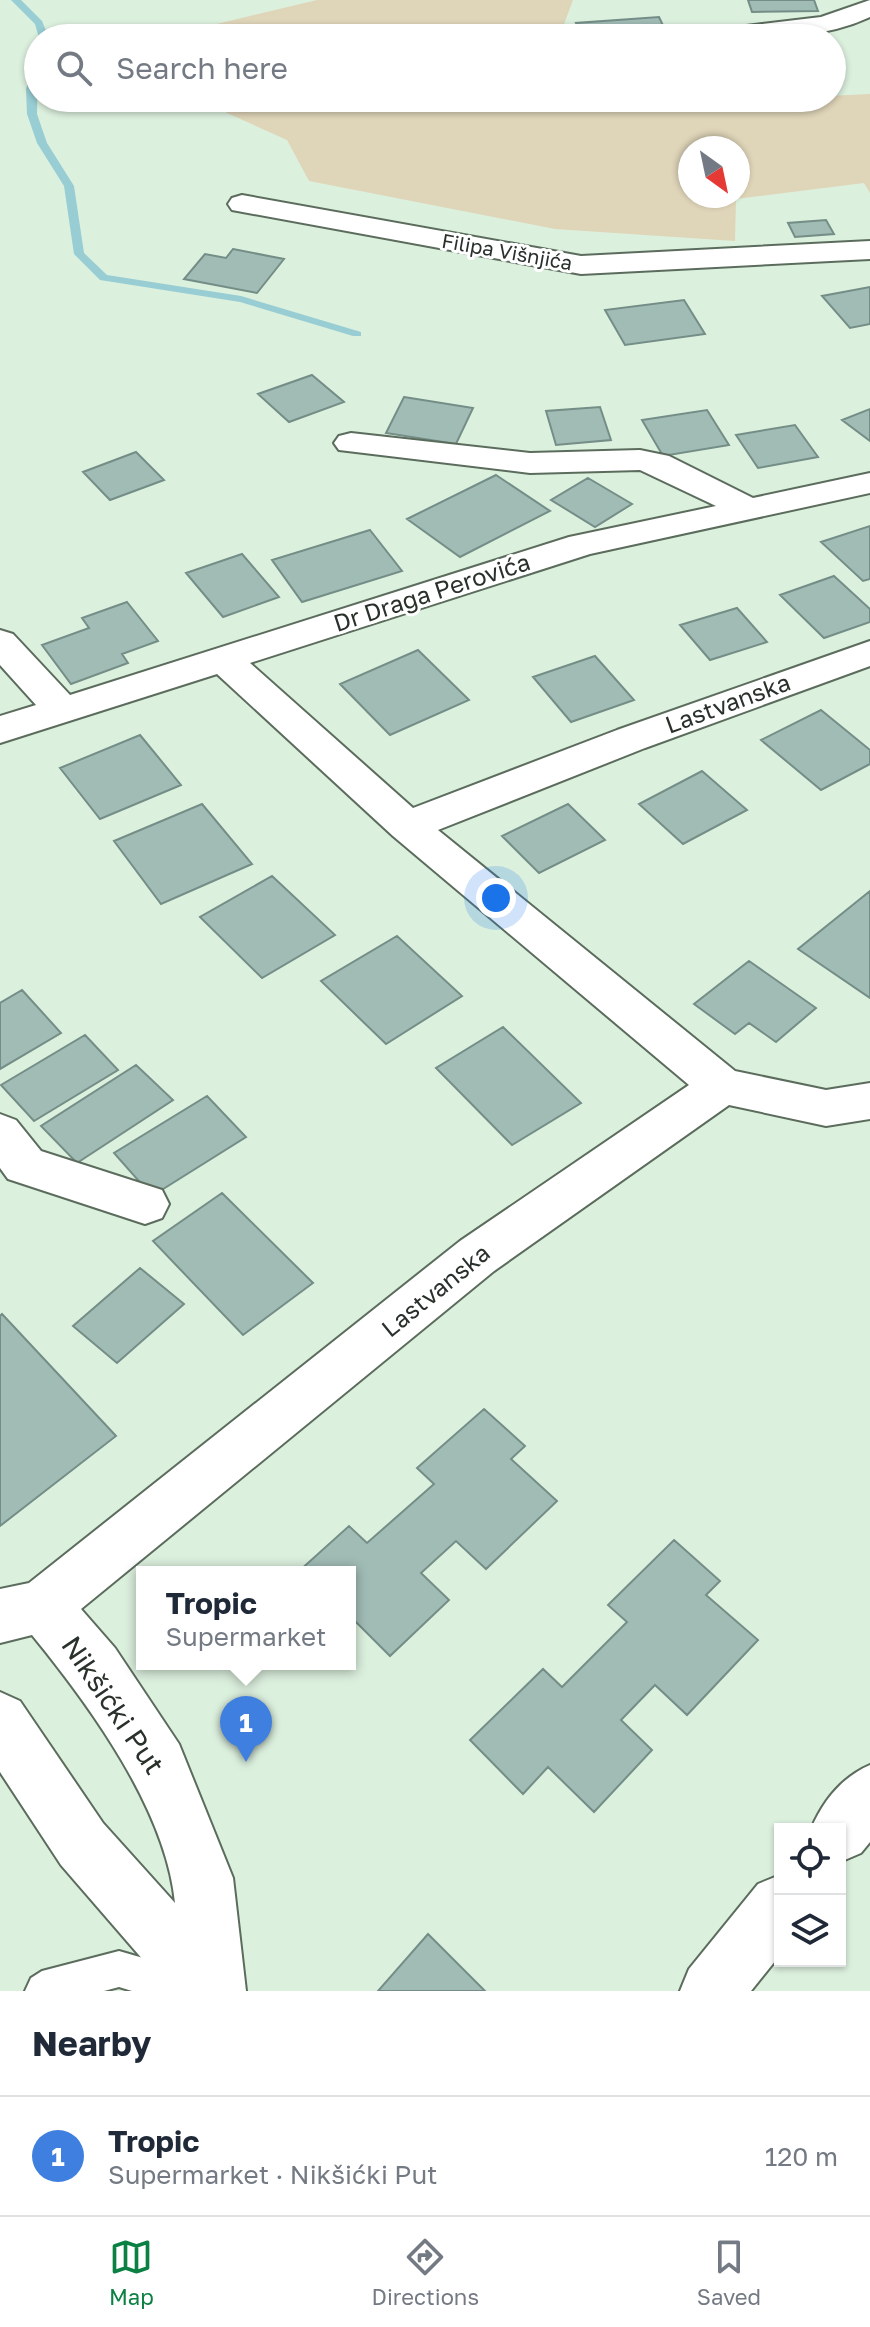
<!DOCTYPE html>
<meta charset="utf-8">
<style>
:root{--surface:#fff;--page:#f6f6f7;--text:#1f2937;--muted:#747a83;--line:#e0e1e3;--accent:#0b8043}
body{margin:0;font-family:"Golos Text",sans-serif;background:var(--page);color:var(--text)}
.controls{position:absolute;right:24px;bottom:24px;display:grid;overflow:hidden;border-radius:0px;box-shadow:0 2px 6px #0004}
.controls button{width:72px;height:72px;display:grid;place-items:center;padding:0;border:0;border-bottom:2px solid var(--line);background:var(--surface);color:var(--text);font:40px sans-serif}
.compass{position:absolute;left:678px;top:136px;width:72px;height:72px;border-radius:50%;background:var(--surface);box-shadow:0 2px 6px #0004;rotate:147deg}
.you{position:absolute;left:496px;top:898px;width:28px;height:28px;margin:-20px;border:6px solid #fff;border-radius:50%;background:#1a73e8;box-shadow:0 0 0 12px #1a73e833}
.badge{display:grid;place-items:center;width:52px;height:52px;border-radius:50%;background:var(--accent);color:#fff;font-size:26px;font-weight:700}
.pin{position:absolute;translate:-50% -66px;filter:drop-shadow(0 2px 4px #0008)}
.pin::after{content:'';position:absolute;top:42px;width:28px;height:24px;background:inherit;clip-path:polygon(0 0,100% 0,50% 100%)}
.popup{position:absolute;left:136px;top:1566px;width:220px;height:104px;box-sizing:border-box;display:grid;place-content:center;border-radius:0px;background:var(--surface);filter:drop-shadow(0 2px 6px #0005);font-size:26px;white-space:nowrap;color:var(--muted)}
.popup b{font-size:30px;color:var(--text)}
.popup::after{content:'';position:absolute;left:50%;top:100%;margin-left:-16px;border:16px solid transparent;border-top-color:var(--surface)}
.list{margin:0;padding:0;list-style:none}
h2{display:flex;justify-content:space-between;align-items:center;height:104px;margin:0;padding:0 32px;font-size:34px}
h2 small{font-size:26px;font-weight:400;color:var(--muted)}
.list li{display:grid;grid-template-columns:52px 1fr auto;gap:24px;align-items:center;box-sizing:border-box;height:120px;padding:0 32px;border-top:2px solid var(--line)}
.list b{display:block;font-size:30px;white-space:nowrap}
.list p{margin:0;font-size:26px;white-space:nowrap;color:var(--muted)}
.list em{font-size:26px;font-style:normal;color:var(--muted)}
.icon{flex:none;width:44px;height:44px;fill:none;stroke:currentColor;stroke-width:2;stroke-linecap:round;stroke-linejoin:round}
.map{position:relative;flex:none;width:870px;height:1991px;overflow:hidden}
.search{position:absolute;background:var(--surface);box-shadow:0 2px 6px #0004;left:24px;right:24px;top:24px;height:88px;display:flex;align-items:center;gap:20px;box-sizing:border-box;padding:0 28px;border-radius:44px;color:var(--muted);font-size:30px}
.sheet{height:224px;background:var(--surface)}
nav{display:flex;justify-content:space-around;align-items:center;box-sizing:border-box;height:112px;border-top:2px solid var(--line);background:var(--surface);font-size:22px;color:var(--muted)}
nav a{display:grid;justify-items:center;gap:4px}
nav .on{color:var(--accent)}
.map>svg:first-child{display:block}
</style>
<div class="map">
<svg width="870" height="1991" viewBox="0 0 870 1991">
<rect width="100%" height="100%" fill="#dcf0de"/>
<path fill="#dfd5b9" fill-rule="evenodd" d="M317,0H573L563,27L566,38H206L200,28Z
M870,94V193L864,183L736,199L735,241L555,229L309,181L287,140L227,113L216,98H583L586,108ZM690,148H738V196H690Z"/>
<g fill="none" stroke-linecap="round" stroke-linejoin="round">
<path fill="#98cdd4" fill-rule="evenodd" d="M11,0H21L42,21L49,38H39L35,24Z
M38,63L37,114L47,143L74,186L84,253L107,275L241,296L361,332V336H353L240,302L100,280L74,254L64,186L37,143L27,114L26,89L33,66Z"/>
</g>
<path fill="#a1bcb5" stroke="#748e87" stroke-width="2" d="M748,0H814L818,11L752,12Z
M659,17L668,36L583,38L576,23Z
M826,220L834,234L795,237L788,223Z
M233,249L284,259L257,293L184,279L205,254L226,258Z
M870,287V324L850,328L822,296Z
M684,300L705,334L625,345L605,310Z
M312,375L344,402L289,422L258,394Z
M404,397L473,408L456,444L386,433Z
M600,407L611,440L556,445L546,411Z
M870,409V441L842,420Z
M707,410L729,445L663,456L642,420Z
M795,425L818,457L758,468L736,435Z
M136,452L164,480L110,500L83,472Z
M496,475L550,511L460,557L407,519Z
M588,478L632,504L595,527L551,500Z
M870,526V579L863,581L821,542Z
M370,530L402,571L302,602L272,560Z
M242,554L279,597L223,617L186,573Z
M834,576L870,609V622L824,638L780,595Z
M127,602L158,641L122,654L128,663L71,684L42,645L89,628L82,618Z
M737,608L767,642L710,660L680,625Z
M418,650L469,700L390,735L340,684Z
M595,656L634,700L571,722L533,677Z
M821,710L870,750V764L821,790L761,740Z
M140,735L181,785L100,819L60,768Z
M702,771L747,810L683,844L639,804Z
M202,804L252,864L161,904L114,841Z
M568,804L605,840L539,873L502,836Z
M272,876L335,935L262,978L200,917Z
M870,891V998L798,949Z
M397,936L462,996L386,1044L321,981Z
M749,961L816,1008L776,1042L749,1023L735,1034L694,1004Z
M22,990L61,1033L0,1069V1003Z
M503,1027L581,1103L512,1145L436,1068Z
M85,1035L118,1070L34,1121L1,1085Z
M136,1065L173,1100L77,1163L41,1126Z
M207,1096L246,1137L152,1196L114,1153Z
M222,1193L313,1283L243,1335L153,1241Z
M140,1268L184,1304L117,1363L73,1326Z
M2,1314L116,1436L0,1526V1316Z
M484,1409L525,1446L511,1459L557,1501L486,1569L456,1541L421,1573L449,1600L390,1656L350,1616V1572H298L349,1526L367,1543L434,1484L417,1468Z
M674,1540L720,1581L706,1595L758,1640L687,1715L655,1685L621,1720L652,1750L594,1812L548,1767L523,1794L470,1740L543,1669L562,1687L627,1622L608,1605Z
M428,1934L485,1991H378Z"/>
<g fill="none" stroke-linecap="round" stroke-linejoin="round">
<g stroke="#5b6c5d" stroke-width="4">
<path id="service" d="M119,1951L212,1978L218,1991H132L119,1987L104,1991H25L31,1978L42,1971Z"/>
</g>
<g stroke="#5b6c5d" stroke-width="4">
<path id="minor" d="M870,0V17C825,38 776,38 727,38L725,35L729,30L738,27L821,17Z
M242,195L581,256L870,241V259L581,274L232,210L228,204L232,198Z
M351,433L530,453L640,450L669,456L753,498L870,473V493L590,554L250,663L413,808L617,730L870,641V666L645,748L438,830L735,1071L826,1090L870,1083V1119L826,1126L729,1105L494,1271L81,1609L115,1648L179,1744L233,1878L246,1991H170L61,1865L0,1772V1692L20,1701L103,1823L175,1903C166,1810 90,1706 32,1635L0,1643V1589L29,1583L460,1241L689,1085L393,836L217,674L0,743V716L36,705L0,665V630L13,634L70,695L569,537L716,506L640,470L530,473L339,450L334,443L339,436Z
M0,1114L16,1120L41,1151L162,1190L169,1204L162,1218L145,1224L8,1179L0,1168Z
M870,1765V1842L861,1853L840,1862V1829H811C823,1801 842,1777 870,1765Z
M780,1875V1955L751,1991H680L689,1969L758,1884Z"/>
</g>
<use href="#service" fill="#fff" fill-rule="evenodd"/>
<use href="#minor" fill="#fff" fill-rule="evenodd"/>
</g>
<g text-anchor="middle" stroke-width="6" stroke-linejoin="round" paint-order="stroke">
<g font-size="20" fill="#2a312b" stroke="#fff">
<text transform="translate(507 252) rotate(10)" y="7">Filipa Višnjića</text>
</g>
<g font-size="24" fill="#2a312b" stroke="#fff">
<text transform="translate(432 593) rotate(-18)" y="8">Dr Draga Perovića</text>
<text transform="translate(728 704) rotate(-20)" y="8">Lastvanska</text>
<text transform="translate(436 1291) rotate(-39)" y="8">Lastvanska</text>
</g>
<g font-size="28" fill="#2a312b" stroke="#fff">
<text transform="translate(113 1705) rotate(56)" y="10">Nikšićki Put</text>
</g>
</g>
</svg>
<div class="controls">
<button><svg class="icon" aria-label="locate" viewBox="0 0 24 24"><circle cx="12" cy="12" r="6"/><path d="M12 2v4M12 18v4M2 12h4M18 12h4"/></svg></button>
<button><svg class="icon" aria-label="layers" viewBox="0 0 24 24"><path d="M12 4l9 5-9 5-9-5zM3 14l9 5 9-5"/></svg></button>
</div>
<svg class="compass" viewBox="-18 -18 36 36"><path d="M0-13l5 13h-10z" fill="#e53935"/><path d="M0 13l5-13h-10z" fill="#747a83"/></svg>
<div class="you"></div>
<div class="pin badge" style="left:246px;top:1762px;background:#3f7fe0">1</div>
<div class="popup"><b>Tropic</b>Supermarket</div>
<div class="search"><svg class="icon" aria-label="search" viewBox="0 0 24 24"><circle cx="10" cy="10" r="6"/><path d="M15 15l6 6"/></svg>Search here</div>
</div>
<section class="sheet">
<h2>Nearby<small></small></h2>
<ul class="list">
<li><span class="badge" style="background:#3f7fe0">1</span><div><b>Tropic</b><p>Supermarket · Nikšićki Put</p></div><em>120 m</em></li>
</ul>
</section>
<nav>
<a class="on"><svg class="icon" aria-label="map" viewBox="0 0 24 24"><path d="M3 6l6-2 6 2 6-2v14l-6 2-6-2-6 2zM9 4v14M15 6v14"/></svg>Map</a>
<a><svg class="icon" aria-label="directions" viewBox="0 0 24 24"><path d="M12 3l9 9-9 9-9-9zM9 14v-3h6M13 9l2 2-2 2"/></svg>Directions</a>
<a><svg class="icon" aria-label="saved" viewBox="0 0 24 24"><path d="M7 4h10v16l-5-4-5 4z"/></svg>Saved</a>
</nav>
